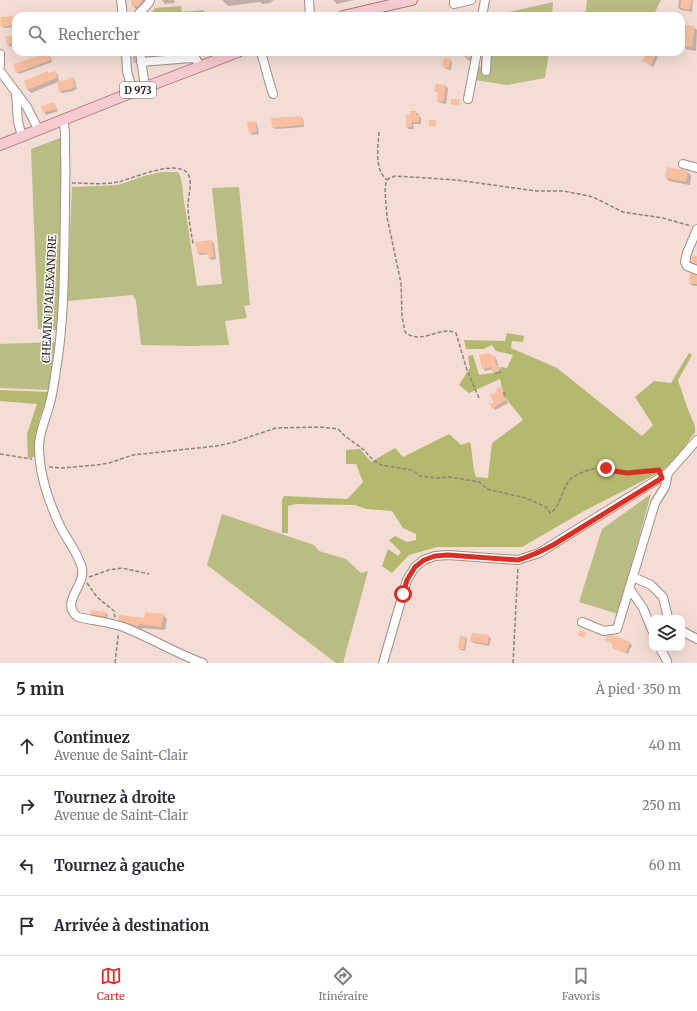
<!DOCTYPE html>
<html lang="fr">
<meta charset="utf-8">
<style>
:root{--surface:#fff;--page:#f2f2f3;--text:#2b2b33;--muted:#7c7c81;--line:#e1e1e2;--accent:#d93025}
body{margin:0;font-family:Merriweather,serif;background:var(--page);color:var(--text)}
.controls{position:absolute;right:12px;bottom:12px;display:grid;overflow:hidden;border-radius:8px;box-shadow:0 4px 16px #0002}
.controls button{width:36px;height:36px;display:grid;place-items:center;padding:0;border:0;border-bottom:1px solid var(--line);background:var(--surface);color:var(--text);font:20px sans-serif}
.stop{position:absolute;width:12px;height:12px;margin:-9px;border:3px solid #d93025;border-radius:50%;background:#fff}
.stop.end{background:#d93025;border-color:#fff;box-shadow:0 1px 4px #0008}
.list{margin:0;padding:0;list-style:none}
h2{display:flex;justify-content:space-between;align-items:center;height:52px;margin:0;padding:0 16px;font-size:17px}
h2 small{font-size:13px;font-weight:400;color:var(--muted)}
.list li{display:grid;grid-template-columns:26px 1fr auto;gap:12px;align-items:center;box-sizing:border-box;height:60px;padding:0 16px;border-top:1px solid var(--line)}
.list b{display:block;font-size:15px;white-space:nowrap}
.list p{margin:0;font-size:13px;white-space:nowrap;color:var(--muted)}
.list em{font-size:13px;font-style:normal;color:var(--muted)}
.icon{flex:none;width:22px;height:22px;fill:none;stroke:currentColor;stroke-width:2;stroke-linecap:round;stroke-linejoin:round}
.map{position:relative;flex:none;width:697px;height:663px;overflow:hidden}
.search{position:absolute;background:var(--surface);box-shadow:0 4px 16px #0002;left:12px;right:12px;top:12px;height:44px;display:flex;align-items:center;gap:10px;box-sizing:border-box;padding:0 14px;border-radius:12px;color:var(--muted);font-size:15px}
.sheet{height:292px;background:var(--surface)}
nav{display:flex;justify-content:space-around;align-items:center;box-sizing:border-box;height:56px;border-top:1px solid var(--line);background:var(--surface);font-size:11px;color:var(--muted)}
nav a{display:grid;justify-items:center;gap:2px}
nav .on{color:var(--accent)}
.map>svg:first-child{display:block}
</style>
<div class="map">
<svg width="697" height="663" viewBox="0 0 697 663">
<rect width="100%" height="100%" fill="#f3ddd4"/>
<path fill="#b9bd83" d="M587,0H661L653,16H585Z
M553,2L552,16H491Z
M181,6L182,12L204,10L205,16H149L155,8Z
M146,52H207L208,54L170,57L166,54L146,55Z
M488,52H549L545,78L507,85L475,80L477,68L481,67V60H487Z
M63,137L59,330L38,329L31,149Z
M161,172H178C184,181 182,196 185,207L197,286L222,284L212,188L239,187L250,305L244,306L247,318L225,321L229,345L191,346L141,345L136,301L133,295L67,301L72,187L118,185L144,176Z
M56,342L50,390L0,388V344Z
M651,494L618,614L579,602L602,529Z
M222,514L314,545L319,551L346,559L361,573L368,571L343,663H336L207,565Z"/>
<path fill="#b4b96f" d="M507,333L524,336L523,342L512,341L511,348L557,368L642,436L653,425L635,397L654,381L671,383L689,353L692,355L678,380L687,407L695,426V432L678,456L662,471L584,511L522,547H437L409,555L392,573L382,566L388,549L398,556L401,552L389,540L395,536L407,542L416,540V534L403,528L392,511L366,509L355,505L296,504L288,506V533H282V500L284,496L347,499C353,494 357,488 363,482L356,464H346V450L360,449L371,462L395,448L403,457L449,434L461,445L470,442C473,454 472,466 476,477L488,478L492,443L523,420L504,396L500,379L469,393L459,385L470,368L468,356L473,355L479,375L499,372L501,367L507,368L513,355L496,351L492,345L483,349H466L464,340L505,341Z
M0,390L49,392C48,402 43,408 40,417C36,429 37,443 37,456L28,458L27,434L37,404L0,401Z"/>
<path fill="#0003" d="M132,0H146L142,10H137L133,6Z
M162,0H174L175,3L165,4Z
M222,0H274L270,3L262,4L260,2L228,6Z
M333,0H354L337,4Z
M679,0H693L692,12L681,10L678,8Z
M16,17V27L4,28L2,26Z
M694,27L697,30L696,51L686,49L683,46Z
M16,35V45L10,47L8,45Z
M460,52H475L473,61L468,60L465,57L466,53Z
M648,52H650L658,57L653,67L643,61Z
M48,54L50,56L52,62L19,74L17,72Z
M135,56L136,63H134L133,57Z
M450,60L452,62L451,70L446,69L443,66Z
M55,72L58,75L59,82L69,81L73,78L75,81L77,89L74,90V91L62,93L60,91L58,82L31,93L28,90L25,82Z
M436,85L446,86L448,89L446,104L440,103L438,101L439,93L435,91Z
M54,103L58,111L46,115L42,107Z
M411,112H416L418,114L421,118V124H413L414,129H409L407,127V116H411Z
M301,117L303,119L304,127L275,129L273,127Z
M254,122L257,124L259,134L252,135L250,132Z
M688,172L691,176L690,185L669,181L666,178Z
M212,241L214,244L216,259L212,260L209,258V254L200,255L198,253Z
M697,276V286H693L690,283Z
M490,354L496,358L501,373L495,374L493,369L485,371L483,368Z
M502,387L506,394L504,395L508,403L495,410L491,404L495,402Z
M105,613L108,615L107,618L93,616L91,614Z
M163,615L167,619L165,630L142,628V630L123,623L119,619H144Z
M488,636L491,638L489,646L474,643L471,641Z
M465,637L467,639L465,651L461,650L459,648Z
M606,640L629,643L632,645L628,654L615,649L613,647L614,645Z"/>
<path fill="#f8bfa1" d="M131,0H142V2L138,6L132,7Z
M681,0H692L690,10L680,8Z
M16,16V25L1,27L0,17Z
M684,25L695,26L692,47L682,46Z
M16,34V42L7,45L5,37Z
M465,52H471L470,58L464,57Z
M647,52H652L656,54L651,65L642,61Z
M48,53L51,60L16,73L13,64Z
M444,58L451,59L449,68L442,67Z
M48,71V73L56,71L57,78L27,90L24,81Z
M73,77L75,87L72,88V89L59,91L57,81L68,80V78Z
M436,84L446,85L443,102L437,101L438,92L434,91Z
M451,99H460L459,105H451Z
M54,102L57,109L43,113L41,106Z
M410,111H416V115H419V122H412V127H406V115H410Z
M301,116L303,125L272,128L271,118Z
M429,120H436V127L429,126Z
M255,121L257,132L249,133L247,122Z
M667,167L688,171L686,182L665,178Z
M212,240L214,257L209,258L208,253H197L195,242Z
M692,255L697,256V264L691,262Z
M690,273L697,275V284L689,283Z
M490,353V355H494L496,365H498L499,371L492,372L491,367L482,369L479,355Z
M502,386L504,392L502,393L506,400L492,409L490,404L494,402L490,395L497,391L496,389Z
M91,610L106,612L105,617L90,614Z
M145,612L164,614L161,627L139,624L138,627L118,620L119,615L144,618Z
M580,630L586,633L584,638L578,635Z
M472,633L489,635L488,643L487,644L470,641Z
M612,635L630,642L626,653L612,648L613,644L605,640L607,636Z
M460,636H466L464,649H458Z"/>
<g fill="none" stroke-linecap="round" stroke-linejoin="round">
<g stroke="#a28e86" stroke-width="10">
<path id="minor" d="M121,0L123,16
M309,0L310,16
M454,0V4L471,0
M137,16C141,9 148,7 150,0
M482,16L485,0
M126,52L127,71L133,92
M140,52L145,87
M261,52L269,81L273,94
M0,54V66
M141,62L191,58L196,59L200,67
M0,71L27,107L38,129
M486,71L487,52
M16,93L18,122L22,136
M468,99L477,52
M63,119C66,130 65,142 65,152C66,171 65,189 65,207C64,261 65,316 56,370C54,382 53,394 49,406C46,419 39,432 39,446C39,474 49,503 61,528C68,541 78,553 82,568C86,586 59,603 78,617C94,621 111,622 126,628C153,639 177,654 203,663
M683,164L697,168
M697,229L687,253L685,262L687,266L697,270
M633,577L651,585L663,597L668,618
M629,588L643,608L652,630
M582,622L604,631L617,629L655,503L665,487L668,473
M682,631L697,639
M660,648L667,661
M383,663L407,580L415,567L424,560L435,556L448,555L518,560L539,553L668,473L697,440"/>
</g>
<g stroke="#ad797e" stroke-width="12">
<path id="major" d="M343,16L412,0
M0,145L133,92L238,52"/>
</g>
<path stroke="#91827c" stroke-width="1.5" stroke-dasharray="4 2" stroke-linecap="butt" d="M379,132C378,148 374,169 387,180
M72,183C87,183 103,185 118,182C131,179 178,158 188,174C193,182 188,196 188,205C188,217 191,231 193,244
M479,398L467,370L456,333C440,325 421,346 405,332L402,316L401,283L387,217L385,191L386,182L388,179L395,176L457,180L536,191H563L579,194L593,197L623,212L663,218L691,226
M0,454L32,459
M49,467L61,468L97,465L109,463L133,455L216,446L231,443L276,428L320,427L338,429L345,436L364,450L372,459L381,465L412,470L420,476L437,478L449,477L479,482L487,489L526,498L546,507L550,513C559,509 562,491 568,482C574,473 597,466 607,469C614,470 621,473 628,473C638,473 649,468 659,470
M89,577L109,570L122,568L149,574
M87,583L97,597L114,611L115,618
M115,663L118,637V633
M513,663L518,567"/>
<use href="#minor" stroke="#fff" stroke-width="8"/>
<use href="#major" stroke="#f8cbd1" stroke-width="10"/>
</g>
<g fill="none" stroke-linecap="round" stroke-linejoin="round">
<path stroke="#d93025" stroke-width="5" d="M403,594L407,580L415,567L424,560L435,556L448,555L518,560C531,556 542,551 553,545L662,478L659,470L627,473L614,471L606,468"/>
</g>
<g text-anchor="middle" stroke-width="3" stroke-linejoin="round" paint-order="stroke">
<rect fill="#fff" stroke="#696462" stroke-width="1" x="120" y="82" width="36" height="16" rx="3"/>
<g font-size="10" font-weight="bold" fill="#29211e">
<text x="138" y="94">D 973</text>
</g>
<g font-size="11" fill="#29211e" stroke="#fff">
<text transform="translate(49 299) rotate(-87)" y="4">CHEMIN D'ALEXANDRE</text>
</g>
</g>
</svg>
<div class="controls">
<button><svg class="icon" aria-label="layers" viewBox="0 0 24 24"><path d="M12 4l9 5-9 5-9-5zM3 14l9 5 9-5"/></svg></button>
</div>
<div class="stop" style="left:403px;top:594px"></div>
<div class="stop end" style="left:606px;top:468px"></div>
<div class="search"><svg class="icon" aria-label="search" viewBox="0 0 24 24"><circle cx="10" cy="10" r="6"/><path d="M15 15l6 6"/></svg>Rechercher</div>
</div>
<section class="sheet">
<h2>5 min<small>À pied · 350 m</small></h2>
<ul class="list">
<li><svg class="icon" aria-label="ahead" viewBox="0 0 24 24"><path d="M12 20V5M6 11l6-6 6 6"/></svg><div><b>Continuez</b><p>Avenue de Saint-Clair</p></div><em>40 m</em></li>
<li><svg class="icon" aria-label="right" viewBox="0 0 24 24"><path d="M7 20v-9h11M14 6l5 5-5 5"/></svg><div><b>Tournez à droite</b><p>Avenue de Saint-Clair</p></div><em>250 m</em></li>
<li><svg class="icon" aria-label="left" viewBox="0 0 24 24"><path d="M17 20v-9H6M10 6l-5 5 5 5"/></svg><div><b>Tournez à gauche</b></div><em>60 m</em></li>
<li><svg class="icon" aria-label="arrive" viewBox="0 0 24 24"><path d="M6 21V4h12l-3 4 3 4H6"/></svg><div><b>Arrivée à destination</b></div></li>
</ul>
</section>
<nav>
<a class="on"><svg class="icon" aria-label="map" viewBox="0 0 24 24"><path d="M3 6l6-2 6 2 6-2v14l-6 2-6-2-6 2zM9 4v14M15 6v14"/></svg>Carte</a>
<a><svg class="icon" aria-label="directions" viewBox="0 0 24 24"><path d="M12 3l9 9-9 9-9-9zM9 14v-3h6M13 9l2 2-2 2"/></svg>Itinéraire</a>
<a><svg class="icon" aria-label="saved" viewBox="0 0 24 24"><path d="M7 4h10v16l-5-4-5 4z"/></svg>Favoris</a>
</nav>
